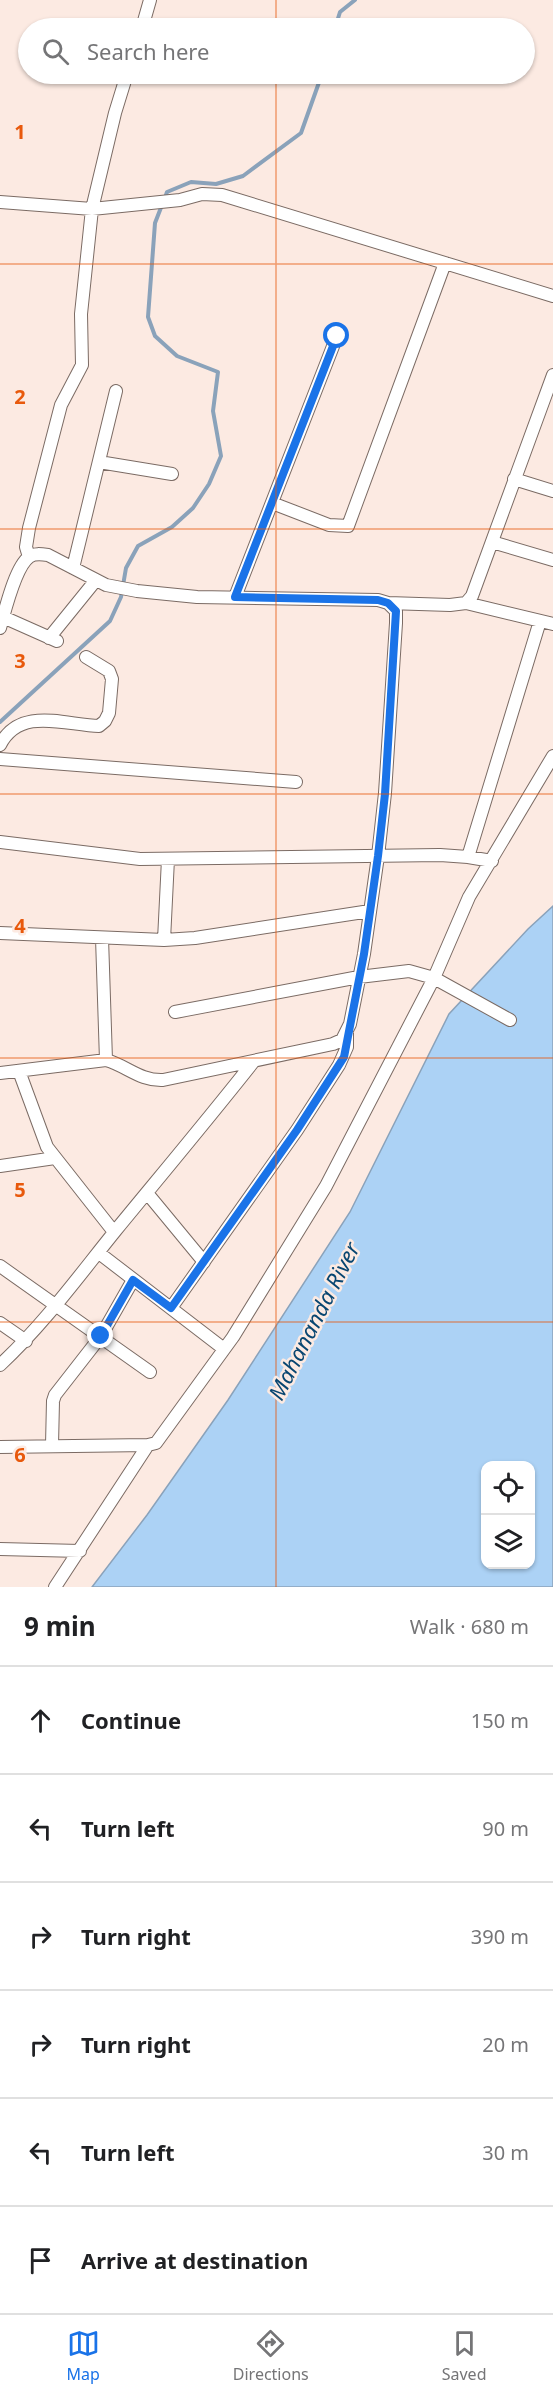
<!DOCTYPE html>
<meta charset="utf-8">
<style>
:root{--surface:#fff;--page:#f2f2f2;--text:#202124;--muted:#757577;--line:#e0e0e0;--accent:#1a73e8}
body{margin:0;font-family:"Noto Sans",sans-serif;background:var(--page);color:var(--text)}
.controls{position:absolute;right:18px;bottom:18px;display:grid;overflow:hidden;border-radius:12px;box-shadow:0 2px 4px #0004}
.controls button{width:54px;height:54px;display:grid;place-items:center;padding:0;border:0;border-bottom:2px solid var(--line);background:var(--surface);color:var(--text);font:30px sans-serif}
.stop{position:absolute;width:18px;height:18px;margin:-14px;border:4px solid #1a73e8;border-radius:50%;background:#fff}
.stop.end{background:#1a73e8;border-color:#fff;box-shadow:0 2px 6px #0008}
.list{margin:0;padding:0;list-style:none}
h2{display:flex;justify-content:space-between;align-items:center;height:78px;margin:0;padding:0 24px;font-size:26px}
h2 small{font-size:20px;font-weight:400;color:var(--muted)}
.list li{display:grid;grid-template-columns:39px 1fr auto;gap:18px;align-items:center;box-sizing:border-box;height:108px;padding:0 24px;border-top:2px solid var(--line)}
.list b{display:block;font-size:22px;white-space:nowrap}
.list em{font-size:20px;font-style:normal;color:var(--muted)}
.icon{flex:none;width:33px;height:33px;fill:none;stroke:currentColor;stroke-width:2;stroke-linecap:round;stroke-linejoin:round}
.map{position:relative;flex:none;width:553px;height:1587px;overflow:hidden}
.search{position:absolute;background:var(--surface);box-shadow:0 2px 4px #0004;left:18px;right:18px;top:18px;height:66px;display:flex;align-items:center;gap:15px;box-sizing:border-box;padding:0 21px;border-radius:33px;color:var(--muted);font-size:22px}
.sheet{height:726px;background:var(--surface)}
nav{display:flex;justify-content:space-around;align-items:center;box-sizing:border-box;height:84px;border-top:2px solid var(--line);background:var(--surface);font-size:16px;color:var(--muted)}
nav a{display:grid;justify-items:center;gap:3px}
nav .on{color:var(--accent)}
.map>svg:first-child{display:block}
</style>
<div class="map">
<svg width="553" height="1587" viewBox="0 0 553 1587">
<rect width="100%" height="100%" fill="#fceae2"/>
<path fill="#acd2f5" stroke="#8aa2ba" stroke-width="1.5" fill-rule="evenodd" d="M553,906V1587H92L147,1515L228,1400L350,1212L449,1014L528,929ZM486,1466H530V1564H486Z"/>
<g fill="none" stroke-linecap="round" stroke-linejoin="round">
<path stroke="#8aa2ba" stroke-width="4" d="M335,28L340,12L355,0
M165,198L167,192L191,182L216,184L243,176L301,133L322,74
M0,722L110,621L121,597L126,568L138,546L172,527L193,508L209,484L221,456L213,411L218,372L177,356L155,336L148,317L155,223L162,205"/>
<g stroke="#7b6b64" stroke-width="14">
<path id="minor" d="M142,28L150,0
M0,202L92,209L180,200L202,194L222,195L553,296
M99,462L172,474
M514,479L553,491
M272,503L329,525L348,526L445,263
M492,542L553,560
M29,557L26,547L29,528L61,405L82,365L81,314L92,209L115,113L127,74
M73,568L116,391
M235,597L337,336
M388,603L450,605L466,603L472,596L553,375
M466,603L553,624
M3,617L57,641
M0,628C5,611 15,567 29,557C34,553 41,554 48,555L106,585L137,591L197,597L378,600L388,603L396,611V623L385,793L378,856L364,954L350,1024L342,1040L333,1044L163,1080C140,1081 127,1066 106,1060L0,1073
M49,638L96,580
M0,745C20,706 65,725 99,726L105,721L109,713L112,679L109,671L86,657
M0,759L296,782
M0,842L140,859L440,855L468,857L492,861
M468,857L540,621
M0,933L164,940L195,938L370,911
M102,938L106,1060
M164,940L168,859
M175,1012L359,977L409,971L434,978L510,1020
M19,1071L47,1147L114,1232
M0,1166L55,1158
M147,1193L204,1262
M99,1253L224,1349
M0,1266L150,1372
M171,1308L297,1130L339,1065L347,1047V1033
M0,1323L26,1341
M0,1365C44,1324 78,1277 116,1230C162,1174 209,1118 254,1061
M52,1445L53,1401L55,1395L101,1336L133,1280
M0,1447L148,1445L156,1443L233,1337L326,1186L434,978L469,897L553,756
M0,1549L80,1551
M55,1587L148,1445"/>
</g>
<use href="#minor" stroke="#fff" stroke-width="12"/>
</g>
<g fill="none" stroke-linecap="round" stroke-linejoin="round">
<path stroke="#1a73e8" stroke-width="8" d="M101,1336L133,1280L171,1308L297,1130L344,1057L364,954L378,856L385,794L396,611L388,603L378,600L235,597L337,336"/>
</g>
<path fill="none" stroke="#e8590c" stroke-width="1.5" stroke-opacity="0.55" d="M276,0V28M276,74V1587M0,264H553M0,529H553M0,794H553M0,1058H553M0,1322H553"/>
<g text-anchor="middle" stroke-width="5" stroke-linejoin="round" paint-order="stroke">
<g font-size="22" font-style="italic" fill="#084671" stroke="#fceae2">
<text transform="translate(314 1321) rotate(-63)" y="8">Mahananda River</text>
</g>
</g>
<g font-size="20" text-anchor="middle" font-weight="bold" fill="#e8590c" stroke="#fceae2" stroke-width="5" stroke-linejoin="round" paint-order="stroke">
<text x="20" y="139">1</text>
<text x="20" y="404">2</text>
<text x="20" y="668">3</text>
<text x="20" y="933">4</text>
<text x="20" y="1197">5</text>
<text x="20" y="1462">6</text>
</g>
</svg>
<div class="controls">
<button><svg class="icon" aria-label="locate" viewBox="0 0 24 24"><circle cx="12" cy="12" r="6"/><path d="M12 2v4M12 18v4M2 12h4M18 12h4"/></svg></button>
<button><svg class="icon" aria-label="layers" viewBox="0 0 24 24"><path d="M12 4l9 5-9 5-9-5zM3 14l9 5 9-5"/></svg></button>
</div>
<div class="stop" style="left:337px;top:336px"></div>
<div class="stop end" style="left:101px;top:1336px"></div>
<div class="search"><svg class="icon" aria-label="search" viewBox="0 0 24 24"><circle cx="10" cy="10" r="6"/><path d="M15 15l6 6"/></svg>Search here</div>
</div>
<section class="sheet">
<h2>9 min<small>Walk · 680 m</small></h2>
<ul class="list">
<li><svg class="icon" aria-label="ahead" viewBox="0 0 24 24"><path d="M12 20V5M6 11l6-6 6 6"/></svg><div><b>Continue</b></div><em>150 m</em></li>
<li><svg class="icon" aria-label="left" viewBox="0 0 24 24"><path d="M17 20v-9H6M10 6l-5 5 5 5"/></svg><div><b>Turn left</b></div><em>90 m</em></li>
<li><svg class="icon" aria-label="right" viewBox="0 0 24 24"><path d="M7 20v-9h11M14 6l5 5-5 5"/></svg><div><b>Turn right</b></div><em>390 m</em></li>
<li><svg class="icon" aria-label="right" viewBox="0 0 24 24"><path d="M7 20v-9h11M14 6l5 5-5 5"/></svg><div><b>Turn right</b></div><em>20 m</em></li>
<li><svg class="icon" aria-label="left" viewBox="0 0 24 24"><path d="M17 20v-9H6M10 6l-5 5 5 5"/></svg><div><b>Turn left</b></div><em>30 m</em></li>
<li><svg class="icon" aria-label="arrive" viewBox="0 0 24 24"><path d="M6 21V4h12l-3 4 3 4H6"/></svg><div><b>Arrive at destination</b></div></li>
</ul>
</section>
<nav>
<a class="on"><svg class="icon" aria-label="map" viewBox="0 0 24 24"><path d="M3 6l6-2 6 2 6-2v14l-6 2-6-2-6 2zM9 4v14M15 6v14"/></svg>Map</a>
<a><svg class="icon" aria-label="directions" viewBox="0 0 24 24"><path d="M12 3l9 9-9 9-9-9zM9 14v-3h6M13 9l2 2-2 2"/></svg>Directions</a>
<a><svg class="icon" aria-label="saved" viewBox="0 0 24 24"><path d="M7 4h10v16l-5-4-5 4z"/></svg>Saved</a>
</nav>
